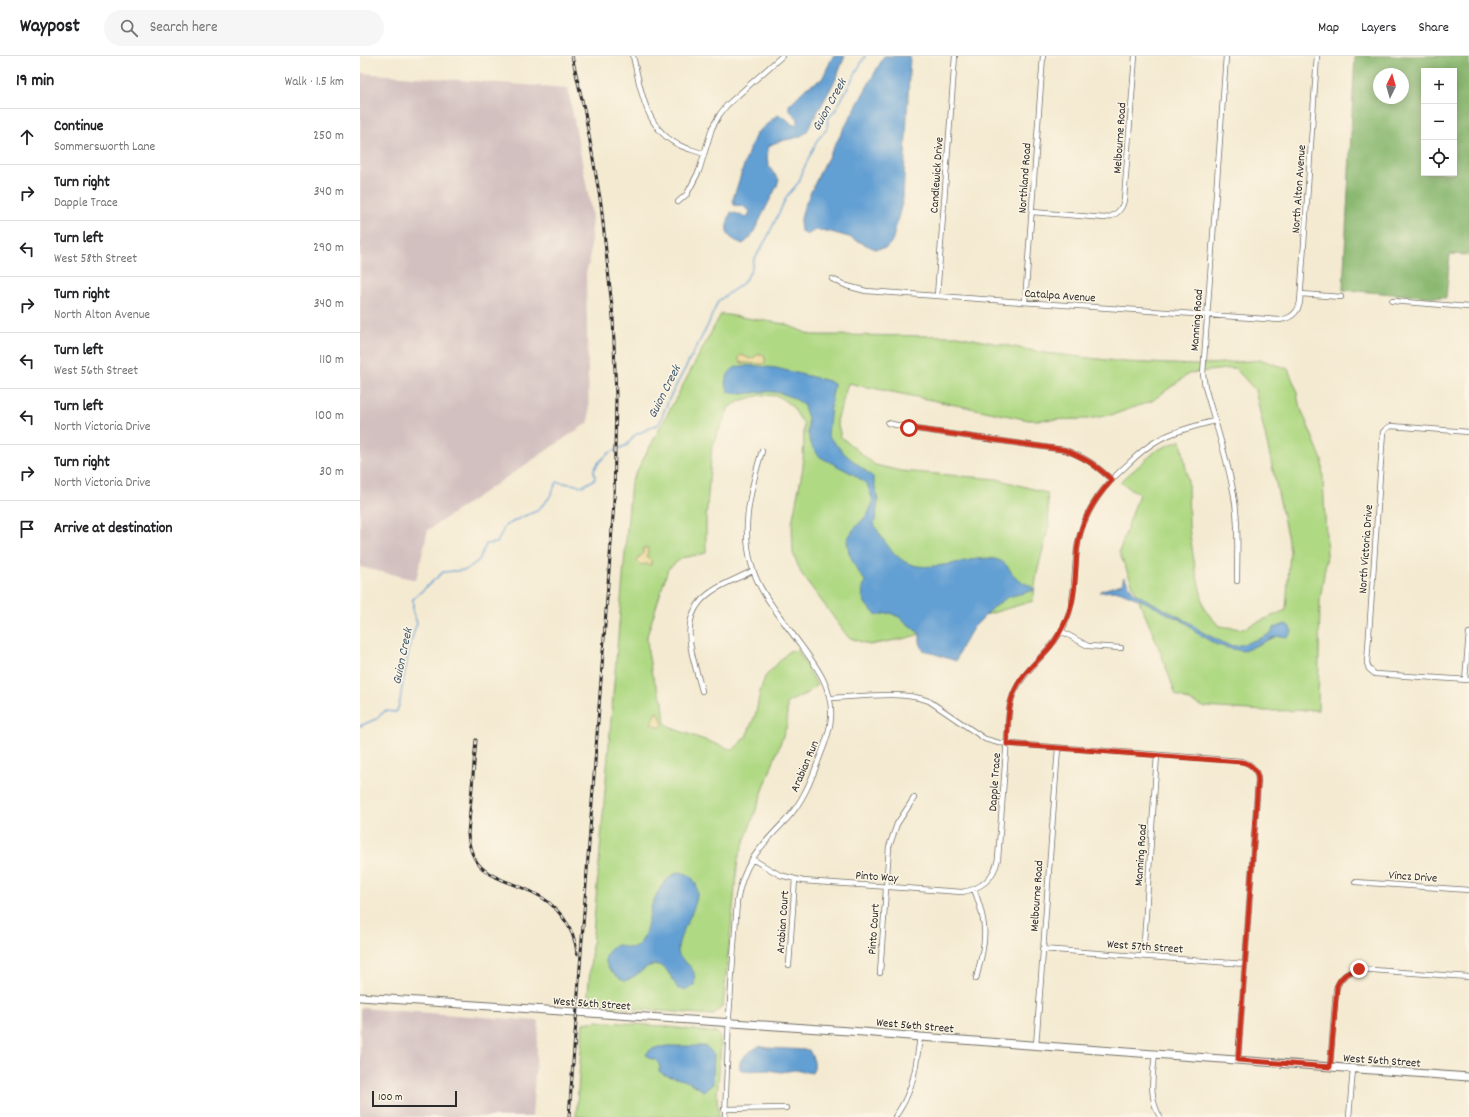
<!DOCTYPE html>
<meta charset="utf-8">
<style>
:root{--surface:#fff;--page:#f6f6f6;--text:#202124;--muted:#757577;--line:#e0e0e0}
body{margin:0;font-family:Dekko,sans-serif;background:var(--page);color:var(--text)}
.controls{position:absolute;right:12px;top:12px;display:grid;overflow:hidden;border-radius:0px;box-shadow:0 2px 10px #0003}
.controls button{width:36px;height:36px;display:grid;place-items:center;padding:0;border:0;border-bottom:1px solid var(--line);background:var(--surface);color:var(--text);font:20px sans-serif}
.compass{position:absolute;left:1013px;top:12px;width:36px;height:36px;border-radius:50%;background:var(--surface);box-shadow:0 2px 10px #0003;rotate:5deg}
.scale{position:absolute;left:12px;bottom:10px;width:85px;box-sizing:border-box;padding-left:4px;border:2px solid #2b2b2b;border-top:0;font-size:11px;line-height:14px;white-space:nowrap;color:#2b2b2b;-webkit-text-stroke:3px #fcf5e5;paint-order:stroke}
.stop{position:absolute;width:12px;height:12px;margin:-9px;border:3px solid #c8321e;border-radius:50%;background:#fff}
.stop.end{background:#c8321e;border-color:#fff;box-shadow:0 1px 4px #0008}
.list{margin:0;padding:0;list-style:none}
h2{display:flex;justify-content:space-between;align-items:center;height:52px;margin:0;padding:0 16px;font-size:17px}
h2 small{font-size:13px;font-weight:400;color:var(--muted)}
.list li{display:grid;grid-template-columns:26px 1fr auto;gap:12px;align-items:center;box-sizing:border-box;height:56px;padding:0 16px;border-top:1px solid var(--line)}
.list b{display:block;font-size:15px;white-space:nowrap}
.list p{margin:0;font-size:13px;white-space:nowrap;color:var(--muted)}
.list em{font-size:13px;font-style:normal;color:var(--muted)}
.icon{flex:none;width:22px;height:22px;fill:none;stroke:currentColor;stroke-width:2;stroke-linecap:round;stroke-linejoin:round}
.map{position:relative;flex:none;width:1109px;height:1061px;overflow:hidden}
header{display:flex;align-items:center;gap:24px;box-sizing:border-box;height:56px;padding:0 20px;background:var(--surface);border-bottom:1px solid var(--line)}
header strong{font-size:19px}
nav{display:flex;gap:22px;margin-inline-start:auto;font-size:14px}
.search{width:280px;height:36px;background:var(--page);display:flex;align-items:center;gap:10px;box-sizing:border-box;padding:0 14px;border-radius:22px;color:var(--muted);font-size:15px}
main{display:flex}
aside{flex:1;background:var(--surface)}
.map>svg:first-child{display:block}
</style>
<header>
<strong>Waypost</strong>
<div class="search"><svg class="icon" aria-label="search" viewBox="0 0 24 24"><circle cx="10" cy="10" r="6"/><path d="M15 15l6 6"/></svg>Search here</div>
<nav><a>Map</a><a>Layers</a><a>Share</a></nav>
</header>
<main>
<aside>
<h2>19 min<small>Walk · 1.5 km</small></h2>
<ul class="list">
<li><svg class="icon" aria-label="ahead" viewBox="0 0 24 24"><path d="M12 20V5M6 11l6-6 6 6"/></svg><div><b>Continue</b><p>Sommersworth Lane</p></div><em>250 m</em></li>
<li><svg class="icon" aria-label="right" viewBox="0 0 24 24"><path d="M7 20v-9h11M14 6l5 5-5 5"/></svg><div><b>Turn right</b><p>Dapple Trace</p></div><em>340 m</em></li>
<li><svg class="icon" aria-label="left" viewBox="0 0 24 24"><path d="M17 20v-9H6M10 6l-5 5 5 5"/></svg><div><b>Turn left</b><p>West 58th Street</p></div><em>290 m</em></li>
<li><svg class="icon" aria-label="right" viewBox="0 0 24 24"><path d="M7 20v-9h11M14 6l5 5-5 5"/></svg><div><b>Turn right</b><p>North Alton Avenue</p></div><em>340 m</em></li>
<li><svg class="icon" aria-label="left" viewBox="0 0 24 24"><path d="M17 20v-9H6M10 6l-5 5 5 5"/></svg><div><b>Turn left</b><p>West 56th Street</p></div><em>110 m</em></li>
<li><svg class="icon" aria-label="left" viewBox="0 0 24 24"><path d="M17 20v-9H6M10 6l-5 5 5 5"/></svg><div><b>Turn left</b><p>North Victoria Drive</p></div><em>100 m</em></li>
<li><svg class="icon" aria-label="right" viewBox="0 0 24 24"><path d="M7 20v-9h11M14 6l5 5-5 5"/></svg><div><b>Turn right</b><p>North Victoria Drive</p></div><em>30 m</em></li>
<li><svg class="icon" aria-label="arrive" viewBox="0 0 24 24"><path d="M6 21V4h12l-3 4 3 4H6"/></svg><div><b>Arrive at destination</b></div></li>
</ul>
</aside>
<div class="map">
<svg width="1109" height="1061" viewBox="0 0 1109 1061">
<rect width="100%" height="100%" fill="#fcf5e5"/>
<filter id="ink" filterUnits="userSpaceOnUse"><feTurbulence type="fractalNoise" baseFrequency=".025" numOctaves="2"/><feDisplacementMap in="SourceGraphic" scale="8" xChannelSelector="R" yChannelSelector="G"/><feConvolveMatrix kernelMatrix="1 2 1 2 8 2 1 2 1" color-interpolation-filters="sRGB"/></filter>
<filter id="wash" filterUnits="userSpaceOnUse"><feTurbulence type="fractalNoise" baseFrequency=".012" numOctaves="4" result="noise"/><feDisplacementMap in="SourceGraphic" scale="16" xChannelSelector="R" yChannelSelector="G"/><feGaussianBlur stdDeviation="0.9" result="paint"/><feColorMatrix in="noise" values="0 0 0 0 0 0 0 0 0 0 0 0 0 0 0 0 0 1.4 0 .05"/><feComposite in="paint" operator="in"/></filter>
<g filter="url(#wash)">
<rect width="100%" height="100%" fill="#f4ead1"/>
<path fill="#d2bfbf" d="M0,17L208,32L232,159L230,203L226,217L229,366L68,474L56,524L0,511Z
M0,952L179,965L172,1061H0Z"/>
<path fill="#b0d984" stroke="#6e8258" d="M361,258L425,268L451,279L598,280L685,297L765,306L836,309L902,304L928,313L936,332L939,348L962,404L967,499L960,544L958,654L905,655L843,651L816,639L800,595L759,496L779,438L760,426L797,394L821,384L828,425L829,472L835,512L845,554L859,570L882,573L926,554L930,494L917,432L895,334L875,312L830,317L792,345L755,358L728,363L669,364L488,327L477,365L481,381L515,409L541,415L637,423L687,437L689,469L677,517L673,545L547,582L509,589L488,581L441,517L433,497L432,467L443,411L444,369L432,350L418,340L401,339L382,344L369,351L352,390L346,463V497L322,502L308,513L287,580L288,596L292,619L303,646L305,667L314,673L373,694L381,686L382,683L386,681L396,657L400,636L405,621L429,595L438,594L457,629L447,637L427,647V669L378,803L363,950L353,959L227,949L271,426Z
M237,965L301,970L358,977L361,987L357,1041L359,1061H216L223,967Z"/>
<path fill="#8cb972" stroke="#5c724e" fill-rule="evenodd" d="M995,0H1109V199L1090,198L1086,242L983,234ZM1064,15H1094V117H1064ZM1019,18H1043V42H1019Z"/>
<path fill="#eeda9e" stroke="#8c8264" d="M399,298L403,299L405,302V307L404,308L382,307L379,305V301L381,299L391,303Z
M283,492H288L287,501L291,505V509L285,508L281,509L277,505L278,502L283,498Z
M296,656L299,657L303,668L301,672L291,668Z"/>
<path fill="#629fd3" stroke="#46657f" d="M473,0H485L476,23L446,77C435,85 421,82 409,90C405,105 408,112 419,123L417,130L391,181L383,188C364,181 364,174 371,156L387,161L390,156L383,150L374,149L373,143L389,94L396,78L417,59L424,61L433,69L437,68L438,63L429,54V49L446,32L462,23Z
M524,0H550L543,143L532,186L526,192L515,193L489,181L467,175L455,174L447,179L441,175L440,167L444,151L460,116Z
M398,310L416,312L469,325L474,328V331L472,340L468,380L485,398L513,421L518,445L516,460L514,468C522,483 536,505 553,509C566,513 592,508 605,505C616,503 630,500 641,505C649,509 651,518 657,523C663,528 669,527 675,534L648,541L634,551L613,572L601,592L596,605L563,594L560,586V578L539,561L530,557L517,559C504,549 499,541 505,525L496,512L489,497L487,484L493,474L508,458L513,446L511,439L507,428L493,418L460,401L452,391L448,378V362L443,348C434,342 424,337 414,336C398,334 386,341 369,336L365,326C371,307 381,310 398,310Z
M764,521L774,537L829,566L842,576L868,589L876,590L884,588L904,581L912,576L913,572L926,568L929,570L932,575L928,581L917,580L884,595L872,593L857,589L835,576L829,569L821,564L812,560L787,547L759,535L739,536L742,534L762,528Z
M319,816C325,817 329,818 333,823C348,843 319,871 318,893C317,909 339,905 334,929L327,934L318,933C310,919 303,900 284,913C277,918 273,922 265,925C257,921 241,910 247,898C249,894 253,891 257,889C261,889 267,892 272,892C286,892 288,860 292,849C297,836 305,821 319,816Z
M308,990H346L354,998L353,1028L348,1032L343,1035C337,1030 330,1026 323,1024C315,1021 305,1021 299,1015L300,1010L296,1004L289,1002L286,999C290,991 300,991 308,990Z
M399,990L408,992L449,994C453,1001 457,1009 452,1017L435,1014L421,1016L408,1014L384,1015L380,1013C377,1001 390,996 399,990Z"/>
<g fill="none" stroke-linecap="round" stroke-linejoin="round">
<path stroke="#629fd3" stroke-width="1.5" d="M0,670L16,663L25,655L36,656C41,648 40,641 42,632C46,610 49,588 57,567L53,556V543L83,516L106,514L119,504L126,488L137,487L145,470L162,461L177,455L189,442L197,426L223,430L235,423L234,414L239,406L249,397L267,389L275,379L299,368L309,343L347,271L358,245L382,228L391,215L394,204L407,182L427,140L439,126L444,112L458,83L467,73L468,63L476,53L505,0"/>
</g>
</g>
<g filter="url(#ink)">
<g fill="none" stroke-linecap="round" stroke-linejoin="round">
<g stroke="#716e65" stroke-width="6">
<path id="street" d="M273,0C281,34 285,74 321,90C328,93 337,95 344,98
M866,0L843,318L845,331C855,367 868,403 874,440C879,468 877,497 877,525
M318,146L327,138L339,115L352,72L360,58L367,49L422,0
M672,156L745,162C756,160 762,154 764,144L775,0
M472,223L487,230L506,235L919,264C930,263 938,257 940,246L957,0
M941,238L981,241
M577,240L595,0
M1032,245L1109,251
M665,246L683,0
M528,367L549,372L705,394C727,402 734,408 752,424
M1109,376L1031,370L1027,372L1023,376L1007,607L1009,613L1015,618L1109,624
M701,575L728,590L761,592
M1105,624L1109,577
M342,635C333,600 315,561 351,536C364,527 379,522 392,515
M470,642C498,641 543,634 569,645L625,683L639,687L882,705C892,708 898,715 898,725L878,1004
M392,803L420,819L443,825L602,836C621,833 634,822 638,803L649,655C653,618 689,601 704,570C717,543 713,515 718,487C724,455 743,430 767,409C777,399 787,390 800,383C817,374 836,370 854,365
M995,826L1109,834
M614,833C629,873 626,883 616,923
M682,893L885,908
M783,900L797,699
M429,909L435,823
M520,917L529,791L537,768L554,742
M676,990L698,692
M795,997C793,1019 788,1041 800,1061
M970,1011L976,934C979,922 987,916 999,913L1109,921
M364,1053L426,1052
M365,1061L369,960L377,846C383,807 400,791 426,764C442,747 451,725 459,703C464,690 470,677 471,662C473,632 457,611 440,588C428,572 416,556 405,539C376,493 387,444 402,395
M535,1061C539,1055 543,1049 546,1042C555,1023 557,1002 560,981
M989,1061L993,1013"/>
</g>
<g stroke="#716e65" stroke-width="9">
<path id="primary" d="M0,941L503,976L560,981L1109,1021"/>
</g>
<use href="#street" stroke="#fff" stroke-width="4.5"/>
<use href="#primary" stroke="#fff" stroke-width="7"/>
<g stroke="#2b2b2b" stroke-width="3">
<path id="rail" d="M116,684L108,778C111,821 141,821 172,836C196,847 215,871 217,898
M209,1061L254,446L256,341L253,261L241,148L225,57L212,0"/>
</g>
<use href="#rail" stroke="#fcf5e5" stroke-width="1.5" stroke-dasharray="4.5" stroke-linecap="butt"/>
</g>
</g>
<g fill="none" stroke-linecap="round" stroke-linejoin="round" filter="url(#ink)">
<path stroke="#c8321e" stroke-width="5" d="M549,372L705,394C727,403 734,408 752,424C733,444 720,466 717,494C715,516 716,539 708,560C703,571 698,582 690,591C676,607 660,619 653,639C647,654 648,672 647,688L882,706C892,708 898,715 898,725L878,1004L970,1011L977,930C981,920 988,916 999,913"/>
</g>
<g text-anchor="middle" stroke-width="3" stroke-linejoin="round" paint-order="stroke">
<g font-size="12" fill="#2b2b2b" stroke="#fcf5e5">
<text transform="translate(759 82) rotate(-86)" y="4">Melbourne Road</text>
<text transform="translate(576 119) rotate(-86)" y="4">Candlewick Drive</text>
<text transform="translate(664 122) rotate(-86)" y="4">Northland Road</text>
<text transform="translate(938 133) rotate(-86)" y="4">North Alton Avenue</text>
<text transform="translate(700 239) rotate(4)" y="4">Catalpa Avenue</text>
<text transform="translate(836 264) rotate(-86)" y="4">Manning Road</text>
<text transform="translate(1005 493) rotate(-86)" y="4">North Victoria Drive</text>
<text transform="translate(444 710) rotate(-67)" y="4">Arabian Run</text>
<text transform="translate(634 726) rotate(-86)" y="4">Dapple Trace</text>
<text transform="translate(780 799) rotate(-86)" y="4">Manning Road</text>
<text transform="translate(517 820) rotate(4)" y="4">Pinto Way</text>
<text transform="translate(1053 820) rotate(4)" y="4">Vincz Drive</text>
<text transform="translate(676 840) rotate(-86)" y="4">Melbourne Road</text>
<text transform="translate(422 866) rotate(-86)" y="4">Arabian Court</text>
<text transform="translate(513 873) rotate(-86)" y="4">Pinto Court</text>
<text transform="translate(785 890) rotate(4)" y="4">West 57th Street</text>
<text transform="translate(232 947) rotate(4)" y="4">West 56th Street</text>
<text transform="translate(555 969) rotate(5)" y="4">West 56th Street</text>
<text transform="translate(1022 1004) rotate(4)" y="4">West 56th Street</text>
</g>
<g font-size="13" font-style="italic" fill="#41596e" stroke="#fcf5e5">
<text transform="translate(468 48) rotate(-61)" y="5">Guion Creek</text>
<text transform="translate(303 335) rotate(-63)" y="5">Guion Creek</text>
<text transform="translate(41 600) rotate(-78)" y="5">Guion Creek</text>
</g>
</g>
</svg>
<div class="controls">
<button>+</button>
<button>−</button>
<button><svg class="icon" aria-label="locate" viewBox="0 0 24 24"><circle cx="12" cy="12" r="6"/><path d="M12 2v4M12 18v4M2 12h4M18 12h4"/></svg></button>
</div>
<svg class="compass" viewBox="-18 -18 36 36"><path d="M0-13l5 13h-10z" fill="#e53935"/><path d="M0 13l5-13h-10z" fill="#757577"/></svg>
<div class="scale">100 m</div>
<div class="stop" style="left:549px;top:372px"></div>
<div class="stop end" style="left:999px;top:913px"></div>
</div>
</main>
